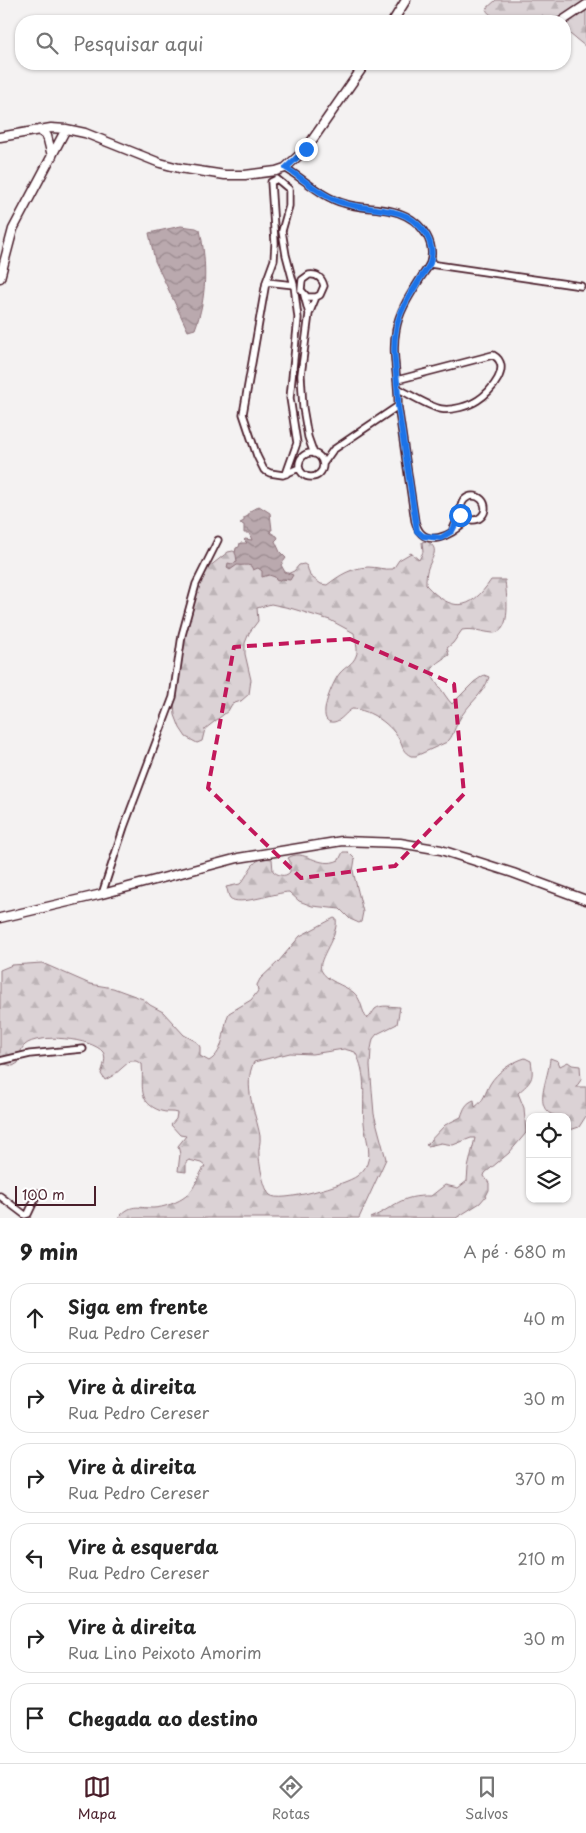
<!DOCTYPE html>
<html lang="pt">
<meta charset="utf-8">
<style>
:root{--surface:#fff;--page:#f2f2f2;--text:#222;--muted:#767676;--line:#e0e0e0;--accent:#4a1f2b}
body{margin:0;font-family:"Playpen Sans",sans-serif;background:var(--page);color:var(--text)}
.controls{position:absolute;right:15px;bottom:15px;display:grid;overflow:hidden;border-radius:10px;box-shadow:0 1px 4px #0004}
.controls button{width:45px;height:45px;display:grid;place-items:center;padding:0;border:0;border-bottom:1px solid var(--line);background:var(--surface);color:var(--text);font:25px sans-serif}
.scale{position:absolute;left:15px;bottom:12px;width:81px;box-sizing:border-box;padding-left:5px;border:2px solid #4a1f2b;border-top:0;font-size:14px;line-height:18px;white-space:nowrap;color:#4a1f2b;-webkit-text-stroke:4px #fff;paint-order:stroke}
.stop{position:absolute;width:15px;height:15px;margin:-11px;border:4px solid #1a73e8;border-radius:50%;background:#fff}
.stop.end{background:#1a73e8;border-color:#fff;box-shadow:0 1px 5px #0008}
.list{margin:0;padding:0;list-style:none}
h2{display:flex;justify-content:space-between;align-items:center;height:65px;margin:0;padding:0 20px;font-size:21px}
h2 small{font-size:16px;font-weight:400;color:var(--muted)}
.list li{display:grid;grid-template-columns:32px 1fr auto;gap:15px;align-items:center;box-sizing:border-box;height:70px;margin:0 10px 10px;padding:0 10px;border:1px solid var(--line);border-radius:20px}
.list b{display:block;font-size:19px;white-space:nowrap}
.list p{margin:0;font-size:16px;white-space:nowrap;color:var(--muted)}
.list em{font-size:16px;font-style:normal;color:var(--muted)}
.icon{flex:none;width:28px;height:28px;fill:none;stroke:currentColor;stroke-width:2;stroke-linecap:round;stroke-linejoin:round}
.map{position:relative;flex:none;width:586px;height:1218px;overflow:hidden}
.search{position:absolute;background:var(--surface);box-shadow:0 1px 4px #0004;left:15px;right:15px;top:15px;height:55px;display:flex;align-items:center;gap:12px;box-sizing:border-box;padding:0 18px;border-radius:20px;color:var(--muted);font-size:19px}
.sheet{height:545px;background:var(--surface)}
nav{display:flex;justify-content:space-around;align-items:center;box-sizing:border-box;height:70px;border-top:1px solid var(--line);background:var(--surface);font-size:14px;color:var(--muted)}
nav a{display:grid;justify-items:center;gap:2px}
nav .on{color:var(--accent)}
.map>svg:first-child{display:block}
</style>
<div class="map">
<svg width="586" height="1218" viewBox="0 0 586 1218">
<defs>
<pattern id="forest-firs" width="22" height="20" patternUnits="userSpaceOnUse" patternTransform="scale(1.25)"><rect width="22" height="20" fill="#dbd2d5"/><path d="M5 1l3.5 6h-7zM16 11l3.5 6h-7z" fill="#bdb4b7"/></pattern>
<pattern id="water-waves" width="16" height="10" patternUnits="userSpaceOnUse" patternTransform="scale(1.25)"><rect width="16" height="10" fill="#baa9ae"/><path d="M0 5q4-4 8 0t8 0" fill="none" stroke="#99898e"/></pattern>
</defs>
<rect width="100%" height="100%" fill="#f4f2f2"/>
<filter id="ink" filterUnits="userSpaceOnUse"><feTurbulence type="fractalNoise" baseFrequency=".02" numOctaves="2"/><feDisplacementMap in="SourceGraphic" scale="10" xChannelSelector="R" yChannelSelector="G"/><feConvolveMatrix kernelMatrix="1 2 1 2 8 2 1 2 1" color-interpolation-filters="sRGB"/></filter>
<g filter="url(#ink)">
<path fill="url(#forest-firs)" stroke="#927880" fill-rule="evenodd" d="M496,0H585L579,8L558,21H508L506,18C498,17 489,17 486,9Z
M586,8V47L565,30L568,20L578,15Z
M426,541C441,548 432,557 428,568C426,573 426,579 426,585C451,612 470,612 491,580H505C506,592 513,633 493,633C482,632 473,628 462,630L453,643L447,648L449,655C430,667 426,669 440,688C444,693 447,699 452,704L474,682L484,675L489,677C484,695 466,705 458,722C454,729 453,737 447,742L416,756H411C403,752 403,748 400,741C392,725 370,709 352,709C346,712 341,721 334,722C313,725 334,679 340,673C345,667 353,664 356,656C359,650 355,640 354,633L330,620L290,608L271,604L257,608L258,621L249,633L245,643V654L251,680L249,694L241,701L232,704L228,711L205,729L202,741L197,743L186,737L180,728L175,715L174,703L180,674L181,648L200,574L228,552L233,551L285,575L294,571L299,565L304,564L307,566L310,576L321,584L327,585C340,575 351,568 368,567C377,567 384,570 393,569L399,560L411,553L419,560L423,552L422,542Z
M343,852H348L355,859L353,871L363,912L361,922L359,923L350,919L340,909L312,906L299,901L289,892C277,892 238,907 230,898C228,896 228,890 226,887L240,884C251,873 251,855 272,859L273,871C277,875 285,878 290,872V861L288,858C304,847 318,870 339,860Z
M334,918L336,919C339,936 317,959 321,970C326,981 344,985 353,992C362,999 361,1010 367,1019C371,1016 372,1013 375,1009C381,1004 393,1007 400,1007L397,1024L377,1034L373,1039L371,1049L370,1066L374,1114L386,1159L359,1218H118C132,1203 136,1208 153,1208C163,1208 179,1202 186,1196C196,1188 198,1175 205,1166L201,1163L189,1160L186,1162V1172L178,1171L180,1154L178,1146L186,1136L180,1135L171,1125L176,1119L177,1113C172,1111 166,1113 161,1111C136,1102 144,1086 142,1064L136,1061H130L114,1075L105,1080L101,1074C103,1067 107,1058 103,1052C92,1038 38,1033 25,1045C20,1049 20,1057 18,1063L13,1066L0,1063V970L12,965L42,963L90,984L113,988L143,999L150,1005L163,1012L184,1035L197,1042L200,1047V1056L209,1061C226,1051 222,1028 229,1013L251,1000L258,991L257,985L260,979L279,961L300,936ZM344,1049L355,1052C368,1074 362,1099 364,1123C365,1136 372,1151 367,1164C365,1169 361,1173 357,1176C347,1184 279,1204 270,1195C264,1190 259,1163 259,1155C258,1149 261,1142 260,1136C256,1113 242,1086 254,1062L290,1053L312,1054Z
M525,1058L531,1061C534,1079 532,1081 518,1093L524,1108L526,1133L509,1153L485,1173L484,1176L489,1183V1190L486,1196L480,1203L456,1218H370C396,1207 399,1195 431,1196L445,1185L458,1188L467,1181L468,1168L475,1138H471L453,1145L441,1143L428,1146L426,1145L445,1125L461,1117C464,1108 466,1103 474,1100L475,1107C484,1101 485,1093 490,1084C497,1072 512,1062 525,1058Z
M550,1058L558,1061L560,1066L568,1062L572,1065L580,1066L581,1080L576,1087H586V1116L579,1127L567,1131V1117C526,1117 549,1081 550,1058Z"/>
<path fill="url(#water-waves)" stroke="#8d727a" d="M181,226L196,228L200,230C207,263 207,298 195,329L188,331L155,261L149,233Z
M259,506L270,513L272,530H270L271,533L277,536L278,538L275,541L280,552L286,558L281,565L285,572L293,575L290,580L281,579L278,581L276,580L275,577L269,575L262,577V571L258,568L253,570L251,566C246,564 243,566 237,565L230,570L227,568L228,563L232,564L237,562L236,555L235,553L236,548L239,547L240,543H247L244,540L245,539L252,540L249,533H244V525L240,523L244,521V518L248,516L250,511Z"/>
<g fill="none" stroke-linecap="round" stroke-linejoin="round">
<g stroke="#4a1f2b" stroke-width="9">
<path id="street" d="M285,168C304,179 322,197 343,203C363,210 387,206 406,216C423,225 436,243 430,263C428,268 423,274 420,279C410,295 399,311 396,330C391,355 399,380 398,406L415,521C423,552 452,535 468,520
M430,264L581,286
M266,282L294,285
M304,295L309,314
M397,380L493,355C513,366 491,392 478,400C469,406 452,411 441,409C430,407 409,394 399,389
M299 465a12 12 0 1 1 24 0a12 12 0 1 1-24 0Z
M314,454L308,437L303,408L301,375L309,314L316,297L320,295L324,286C322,278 317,274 309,275L302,280L301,290L307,297H316
M323,464L333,450L398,406
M286,474L297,443L290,398L298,318L294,285L286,255L282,231L289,206V189L277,179L271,182L275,243L274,260L266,282L243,414L257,456L264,470L270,473L283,475L299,468
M461 508a12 12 0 1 1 24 0a12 12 0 1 1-24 0Z
M453,529L461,511
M102,894L124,827L173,697L182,635L196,584L218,540
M0,1061L30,1054L83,1049
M0,1196L25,1215L28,1214L38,1193"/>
</g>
<g stroke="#4a1f2b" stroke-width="11">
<path id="secondary" d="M393,21L406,0
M562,21L586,5
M39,130L47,136L52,156
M0,137L51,128L66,129L85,133L160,163L179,168L225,175H245L276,171L285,168L306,149L365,64
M0,278L13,229L66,129
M0,918L102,894L238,858L342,841L400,843L441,850L513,873L586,900"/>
</g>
<use href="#street" stroke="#fff" stroke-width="5.5"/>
<use href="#secondary" stroke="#fff" stroke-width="8"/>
</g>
</g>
<g fill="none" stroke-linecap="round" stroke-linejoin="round" filter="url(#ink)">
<path stroke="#1a73e8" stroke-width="6" d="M306,149L286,168C304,179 322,197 343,203C364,210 387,207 406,216C423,225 436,243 430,263C428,268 423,274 420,279C410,295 399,311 396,330C391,355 399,380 398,406L417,531L423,536L441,538L452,531L460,515"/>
</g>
<path fill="none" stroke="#c2185b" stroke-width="4" stroke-dasharray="10 6" stroke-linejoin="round" d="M350,639L454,684L464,794L395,866L301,878L208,788L234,647Z"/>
</svg>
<div class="controls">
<button><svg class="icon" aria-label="locate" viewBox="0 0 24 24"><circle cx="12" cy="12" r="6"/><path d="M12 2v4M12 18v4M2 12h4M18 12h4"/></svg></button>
<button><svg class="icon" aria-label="layers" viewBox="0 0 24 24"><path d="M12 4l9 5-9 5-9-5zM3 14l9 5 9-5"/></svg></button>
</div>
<div class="scale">100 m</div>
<div class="stop" style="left:460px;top:515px"></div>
<div class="stop end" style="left:306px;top:149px"></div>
<div class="search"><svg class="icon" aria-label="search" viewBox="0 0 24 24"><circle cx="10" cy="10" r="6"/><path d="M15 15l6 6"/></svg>Pesquisar aqui</div>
</div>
<section class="sheet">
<h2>9 min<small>A pé · 680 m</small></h2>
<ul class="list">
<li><svg class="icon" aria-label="ahead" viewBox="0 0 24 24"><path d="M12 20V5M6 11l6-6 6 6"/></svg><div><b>Siga em frente</b><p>Rua Pedro Cereser</p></div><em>40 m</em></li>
<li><svg class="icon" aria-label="right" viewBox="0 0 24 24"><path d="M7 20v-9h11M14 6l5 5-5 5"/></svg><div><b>Vire à direita</b><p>Rua Pedro Cereser</p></div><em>30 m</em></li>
<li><svg class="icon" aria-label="right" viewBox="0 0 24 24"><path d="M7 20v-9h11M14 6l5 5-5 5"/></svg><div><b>Vire à direita</b><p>Rua Pedro Cereser</p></div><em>370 m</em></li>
<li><svg class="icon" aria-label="left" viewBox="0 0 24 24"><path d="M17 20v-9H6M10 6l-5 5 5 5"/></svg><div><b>Vire à esquerda</b><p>Rua Pedro Cereser</p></div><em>210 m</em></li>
<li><svg class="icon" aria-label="right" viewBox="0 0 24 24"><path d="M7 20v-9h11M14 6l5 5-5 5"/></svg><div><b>Vire à direita</b><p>Rua Lino Peixoto Amorim</p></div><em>30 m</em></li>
<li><svg class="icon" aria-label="arrive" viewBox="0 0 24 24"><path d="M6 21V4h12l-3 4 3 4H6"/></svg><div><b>Chegada ao destino</b></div></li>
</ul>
</section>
<nav>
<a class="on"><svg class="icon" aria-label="map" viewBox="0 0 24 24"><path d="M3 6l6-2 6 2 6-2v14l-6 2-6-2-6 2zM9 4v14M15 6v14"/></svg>Mapa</a>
<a><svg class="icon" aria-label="directions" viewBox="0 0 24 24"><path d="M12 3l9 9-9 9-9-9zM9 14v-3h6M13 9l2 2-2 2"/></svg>Rotas</a>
<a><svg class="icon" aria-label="saved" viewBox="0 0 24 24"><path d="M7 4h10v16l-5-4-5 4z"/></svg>Salvos</a>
</nav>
